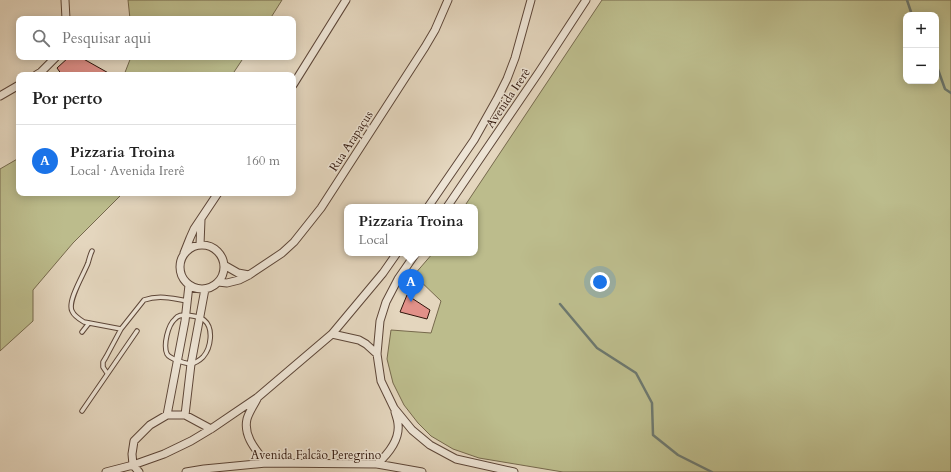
<!DOCTYPE html>
<html lang="pt">
<meta charset="utf-8">
<style>
:root{--surface:#fff;--page:#f2f2f2;--text:#222;--muted:#767676;--line:#e0e0e0;--accent:#1a73e8}
body{margin:0;font-family:Cardo,serif;background:var(--page);color:var(--text)}
.controls{position:absolute;right:12px;top:12px;display:grid;overflow:hidden;border-radius:8px;box-shadow:0 2px 10px #0003}
.controls button{width:36px;height:36px;display:grid;place-items:center;padding:0;border:0;border-bottom:1px solid var(--line);background:var(--surface);color:var(--text);font:20px sans-serif}
.you{position:absolute;left:600px;top:282px;width:14px;height:14px;margin:-10px;border:3px solid #fff;border-radius:50%;background:#1a73e8;box-shadow:0 0 0 6px #1a73e833}
.badge{display:grid;place-items:center;width:26px;height:26px;border-radius:50%;background:var(--accent);color:#fff;font-size:13px;font-weight:700}
.pin{position:absolute;translate:-50% -33px;filter:drop-shadow(0 1px 2px #0008)}
.pin::after{content:'';position:absolute;top:21px;width:14px;height:12px;background:inherit;clip-path:polygon(0 0,100% 0,50% 100%)}
.popup{position:absolute;left:344px;top:204px;width:134px;height:52px;box-sizing:border-box;display:grid;place-content:center;border-radius:8px;background:var(--surface);filter:drop-shadow(0 1px 3px #0005);font-size:13px;white-space:nowrap;color:var(--muted)}
.popup b{font-size:15px;color:var(--text)}
.popup::after{content:'';position:absolute;left:50%;top:100%;margin-left:-8px;border:8px solid transparent;border-top-color:var(--surface)}
.list{margin:0;padding:0;list-style:none}
h2{display:flex;justify-content:space-between;align-items:center;height:52px;margin:0;padding:0 16px;font-size:17px}
h2 small{font-size:13px;font-weight:400;color:var(--muted)}
.list li{display:grid;grid-template-columns:26px 1fr auto;gap:12px;align-items:center;box-sizing:border-box;height:72px;padding:0 16px;border-top:1px solid var(--line)}
.list b{display:block;font-size:15px;white-space:nowrap}
.list p{margin:0;font-size:13px;white-space:nowrap;color:var(--muted)}
.list em{font-size:13px;font-style:normal;color:var(--muted)}
.icon{flex:none;width:22px;height:22px;fill:none;stroke:currentColor;stroke-width:2;stroke-linecap:round;stroke-linejoin:round}
.map{position:relative;flex:none;width:951px;height:472px;overflow:hidden}
.search{position:absolute;background:var(--surface);box-shadow:0 2px 10px #0003;left:16px;top:16px;width:280px;height:44px;display:flex;align-items:center;gap:10px;box-sizing:border-box;padding:0 14px;border-radius:8px;color:var(--muted);font-size:15px}
.panel{position:absolute;background:var(--surface);box-shadow:0 2px 10px #0003;left:16px;top:72px;width:280px;height:124px;border-radius:8px}
.map>svg:first-child{display:block}
</style>
<div class="map">
<svg width="951" height="472" viewBox="0 0 951 472">
<rect width="100%" height="100%" fill="#e4d6be"/>
<filter id="stains"><feTurbulence type="fractalNoise" baseFrequency=".005" numOctaves="4"/><feColorMatrix values="0 0 0 0 .2 0 0 0 0 .09 0 0 0 0 .02 0 0 0 .5 -.17"/></filter>
<radialGradient id="worn" r=".72"><stop offset=".6" stop-color="#630" stop-opacity="0"/><stop offset="1" stop-color="#630" stop-opacity=".3"/></radialGradient>
<path fill="#bcbc8c" stroke="#76694c" fill-rule="evenodd" d="M128,0H282L270,19H130Z
M602,0H951V472H563L479,458L453,449L431,436L418,423L404,405L393,383L387,359L391,330L431,333L441,301L414,275L433,253H475V207H464ZM906,15H936V81H906Z
M131,57H244L232,75H124Z
M19,158V193H123L73,243L33,290V321L0,351V169Z"/>
<g fill="none" stroke-linecap="round" stroke-linejoin="round">
<path stroke="#6d786e" stroke-width="2.5" d="M907,0L912,15
M936,64L945,89L951,93
M560,304L597,348L636,373L652,403L653,435L678,455L712,472"/>
</g>
<path fill="#e29189" stroke="#30160c" d="M69,57H80L112,75H62L57,68Z
M407,295L430,310L427,319L400,312Z"/>
<g fill="none" stroke-linecap="round" stroke-linejoin="round">
<g stroke="#5d4638" stroke-width="5.5">
<path id="lane" d="M92,251C90,255 89,260 88,263C84,274 67,301 72,311C74,316 79,319 84,322L121,329
M186,315C192,316 199,316 204,320C214,328 211,348 203,357C200,360 194,364 190,364C184,363 170,359 167,354C163,345 168,325 175,319C178,315 182,315 186,315Z
M82,332L89,323
M107,373L103,367V362L106,357L121,329L144,300C158,295 172,298 187,301
M82,411L137,331"/>
</g>
<g stroke="#5d4638" stroke-width="9">
<path id="street" d="M65,0L66,19
M36,75L41,72L56,57
M293,85L346,0
M0,96L19,85
M428,207L474,140L497,99L507,79L515,58L531,0
M447,207L539,72L586,0
M180 267a22 22 0 1 1 44 0a22 22 0 1 1-44 0Z
M200,245L201,219
M184,253L190,238L194,229L218,193
M416,253L398,279L386,302L380,321L377,354L381,381L394,408L412,430L430,445L456,459L514,472
M224,265L238,273L249,275
M218,282L227,283L239,280L249,275L282,253L294,242L321,208L425,47L435,30L448,0
M332,334L359,340L366,344L377,354
M257,399C254,405 249,412 247,419C243,436 256,450 266,463
M167,415L185,321L189,285
M185,415L191,364L205,289
M377,464C388,454 400,440 398,424C398,420 396,416 395,412
M106,472L133,465L132,454L134,441L150,425L167,415H185L211,429
M139,472L133,465L164,454L191,441L211,429L258,397L332,334L383,273L397,253
M186,472L204,469L266,463L377,464L422,472"/>
</g>
<use href="#lane" stroke="#ede4d5" stroke-width="3.5"/>
<use href="#street" stroke="#ede4d5" stroke-width="7"/>
</g>
<g text-anchor="middle" stroke-width="3" stroke-linejoin="round" paint-order="stroke">
<g font-size="12" fill="#30160c" stroke="#ede4d5">
<text transform="translate(508 98) rotate(-56)" y="4">Avenida Irerê</text>
<text transform="translate(351 141) rotate(-57)" y="4">Rua Arapaçus</text>
<text x="316" y="459">Avenida Falcão Peregrino</text>
</g>
</g>
<rect width="100%" height="100%" filter="url(#stains)"/>
<rect width="100%" height="100%" fill="url(#worn)"/>
</svg>
<div class="controls">
<button>+</button>
<button>−</button>
</div>
<div class="you"></div>
<div class="pin badge" style="left:411px;top:302px">A</div>
<div class="popup"><b>Pizzaria Troina</b>Local</div>
<div class="search"><svg class="icon" aria-label="search" viewBox="0 0 24 24"><circle cx="10" cy="10" r="6"/><path d="M15 15l6 6"/></svg>Pesquisar aqui</div>
<section class="panel">
<h2>Por perto<small></small></h2>
<ul class="list">
<li><span class="badge">A</span><div><b>Pizzaria Troina</b><p>Local · Avenida Irerê</p></div><em>160 m</em></li>
</ul>
</section>
</div>
